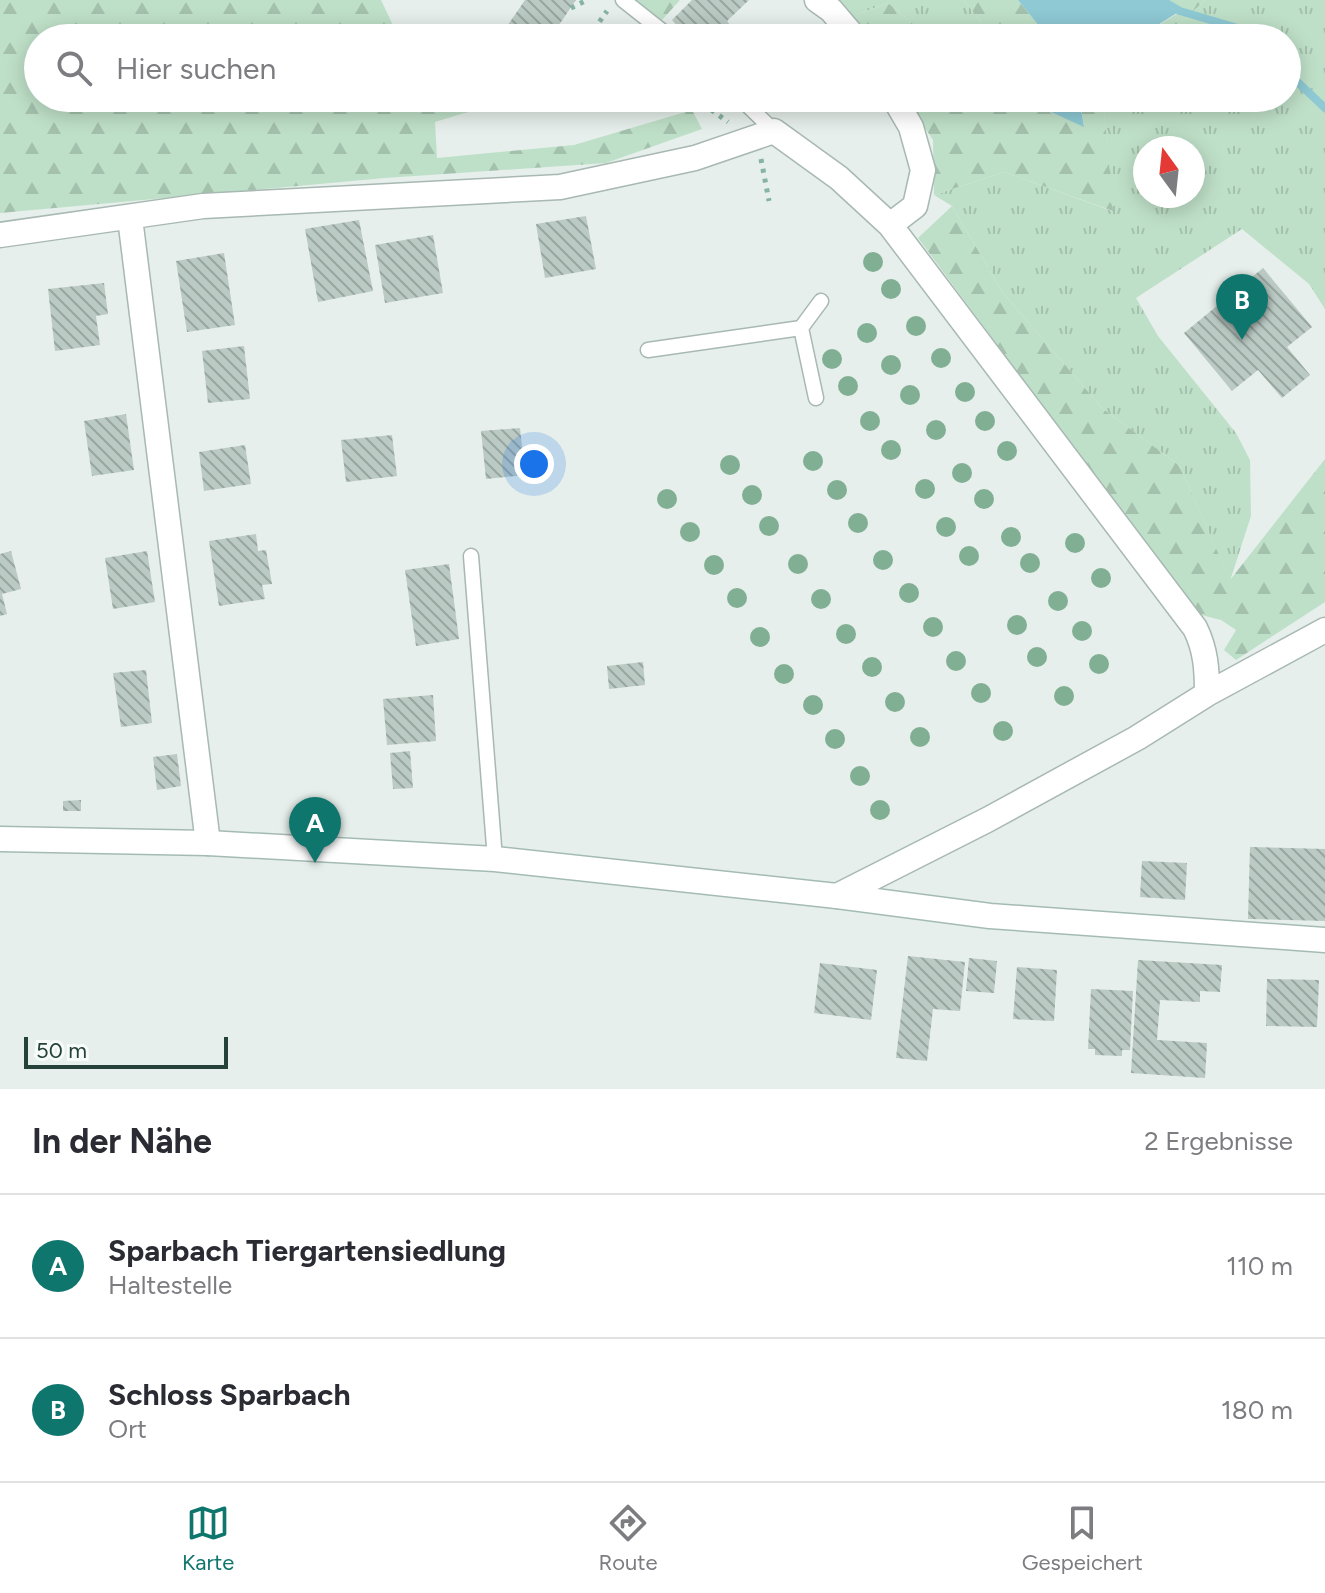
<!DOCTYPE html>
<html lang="de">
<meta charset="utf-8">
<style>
:root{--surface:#fff;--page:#f2f2f3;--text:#2b2b33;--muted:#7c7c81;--line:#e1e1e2;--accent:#0f766e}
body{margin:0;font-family:Figtree,sans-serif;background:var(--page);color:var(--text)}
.compass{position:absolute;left:1133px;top:136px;width:72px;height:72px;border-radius:50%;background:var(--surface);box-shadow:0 4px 20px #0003;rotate:345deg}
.scale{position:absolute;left:24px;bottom:20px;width:204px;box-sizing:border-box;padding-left:8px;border:4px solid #24423a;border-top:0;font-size:22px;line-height:28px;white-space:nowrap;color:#24423a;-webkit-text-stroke:6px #f7fbf9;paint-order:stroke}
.you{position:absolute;left:534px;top:464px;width:28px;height:28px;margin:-20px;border:6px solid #fff;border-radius:50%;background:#1a73e8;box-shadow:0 0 0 12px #1a73e833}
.badge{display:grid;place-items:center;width:52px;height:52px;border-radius:50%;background:var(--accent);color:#fff;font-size:26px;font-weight:700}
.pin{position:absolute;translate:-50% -66px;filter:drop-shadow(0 2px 4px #0008)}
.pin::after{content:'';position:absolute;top:42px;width:28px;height:24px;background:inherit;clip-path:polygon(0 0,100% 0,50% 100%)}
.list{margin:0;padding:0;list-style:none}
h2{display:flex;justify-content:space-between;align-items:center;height:104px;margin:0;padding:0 32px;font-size:34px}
h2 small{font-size:26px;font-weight:400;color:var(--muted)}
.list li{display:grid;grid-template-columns:52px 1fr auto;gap:24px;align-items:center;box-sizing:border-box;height:144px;padding:0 32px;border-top:2px solid var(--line)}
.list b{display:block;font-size:30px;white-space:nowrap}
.list p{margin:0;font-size:26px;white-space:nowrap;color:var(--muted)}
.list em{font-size:26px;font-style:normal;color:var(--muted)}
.icon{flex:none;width:44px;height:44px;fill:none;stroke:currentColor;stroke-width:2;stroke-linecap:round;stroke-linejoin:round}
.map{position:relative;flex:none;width:1325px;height:1089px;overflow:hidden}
.search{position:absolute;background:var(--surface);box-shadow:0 4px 20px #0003;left:24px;right:24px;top:24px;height:88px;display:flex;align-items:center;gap:20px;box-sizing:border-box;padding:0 28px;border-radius:44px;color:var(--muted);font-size:30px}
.sheet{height:392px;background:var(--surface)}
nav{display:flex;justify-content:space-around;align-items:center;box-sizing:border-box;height:112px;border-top:2px solid var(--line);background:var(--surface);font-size:22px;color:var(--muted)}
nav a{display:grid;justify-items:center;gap:4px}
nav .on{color:var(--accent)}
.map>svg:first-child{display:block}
</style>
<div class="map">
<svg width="1325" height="1089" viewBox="0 0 1325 1089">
<defs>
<pattern id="grass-tufts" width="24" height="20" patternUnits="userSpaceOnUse" patternTransform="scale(2)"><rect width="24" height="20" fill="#bfe0c8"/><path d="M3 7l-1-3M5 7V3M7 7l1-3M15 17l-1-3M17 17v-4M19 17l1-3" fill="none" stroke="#a4c1ad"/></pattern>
<pattern id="forest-firs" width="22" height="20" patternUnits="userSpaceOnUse" patternTransform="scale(2)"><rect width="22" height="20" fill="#bfe0c8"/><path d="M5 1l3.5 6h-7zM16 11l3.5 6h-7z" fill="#a4c1ad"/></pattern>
<pattern id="building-back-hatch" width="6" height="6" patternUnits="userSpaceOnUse" patternTransform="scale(2)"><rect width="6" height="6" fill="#bbcac4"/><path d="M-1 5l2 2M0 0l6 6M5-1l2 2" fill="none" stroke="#98a6a0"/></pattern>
</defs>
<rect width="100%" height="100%" fill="#e6efeb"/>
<path fill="url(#grass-tufts)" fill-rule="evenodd" d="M833,0H964L993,38H930L888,3L852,16Z
M1205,0H1325V309L1309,284L1242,229L1136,298L1158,336L1236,433L1250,460L1251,516L1230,581L1180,466L1102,408L1003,293L952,206L934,195L1004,172L1112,211L1103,98H1287V38H1164ZM1145,148H1193V196H1145Z"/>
<path fill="url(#forest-firs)" d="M0,0H381L399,38H38V98H498L494,104L435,122L437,158L574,145L692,110L702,129L606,163L385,178L0,213Z
M635,0H680L662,20Z
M964,0H1018L1044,32V38H993Z
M1168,0H1205L1164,38H1137L1180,12Z
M888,3L930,38H866L852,16Z
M905,98H1045L1051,112L1084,126L1079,98H1103L1113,211L1004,172L934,195L933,140Z
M952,206L1003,293L1102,408L1180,466L1230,580L1325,459V602L1236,660L1224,650L1236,630L1221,620L1197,614L918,238Z"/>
<path fill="#8ec9d4" d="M1018,0H1168L1180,11L1137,38H1044V32Z
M1045,98H1079L1084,127L1051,112Z"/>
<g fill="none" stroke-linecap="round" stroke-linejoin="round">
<path stroke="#8ec9d4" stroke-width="8" d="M1161,0L1180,11L1241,29L1251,38
M1287,72L1325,108"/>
</g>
<path fill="url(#building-back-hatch)" d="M525,0H576L550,38H511L503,32Z
M692,0H749L727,21L740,38H704L696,27L685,35L672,20Z
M586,216L596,269L545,278L536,224Z
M359,220L373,291L318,302L305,229Z
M433,235L443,293L385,303L375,245Z
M224,253L235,325L187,332L176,261Z
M1263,268L1312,327L1287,347L1310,375L1282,398L1258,370L1232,391L1184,333Z
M104,283L108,314L96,316L100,345L55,351L48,289Z
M244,346L250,399L208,403L202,351Z
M126,414L134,470L92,476L84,421Z
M520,428L525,475L486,479L481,431Z
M392,435L397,476L346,482L341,440Z
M245,445L251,484L204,491L199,452Z
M256,534L258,551L266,550L272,584L262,585L265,599L219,606L209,541Z
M11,551L21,589L2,594L7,614L0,616V554Z
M147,551L155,602L113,609L105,558Z
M449,564L459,639L416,646L405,570Z
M643,662L645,685L609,689L607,666Z
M146,670L152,723L121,727L113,673Z
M433,695L436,741L387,745L383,699Z
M410,751L413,788L393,789L390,753Z
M177,754L181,786L157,790L153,757Z
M81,800V811H63V801Z
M1250,847L1325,849V921L1248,919Z
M1142,861L1187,863L1185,900L1140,897Z
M908,956L965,962L960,1011L933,1009L927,1061L896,1058Z
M969,958L997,961L994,993L966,991Z
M1138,960L1222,965L1220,992L1200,991V1002L1160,1000L1157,1040L1207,1043L1205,1078L1131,1073Z
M820,963L877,970L871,1020L814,1013Z
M1017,967L1057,970L1054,1021L1013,1019Z
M1267,979L1319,980L1317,1027L1266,1026Z
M1091,989L1133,991L1130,1050H1122V1056L1095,1055V1049H1088Z"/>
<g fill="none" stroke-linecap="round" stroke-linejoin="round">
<g stroke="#a8b8b2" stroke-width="17">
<path id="lane" d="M623,0L671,38
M740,98L774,131
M801,328L821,301
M648,350L801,328L816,398
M471,556L495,859"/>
</g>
<g stroke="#a8b8b2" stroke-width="27">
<path id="street" d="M817,0L831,10L855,38
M130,218L208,843
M890,225L915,206L923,170L911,127L894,98
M0,235L203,206L560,187L695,158L774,131L839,178L890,225L1195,628C1206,650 1207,670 1207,694
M837,896L987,820L1137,738L1207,694L1325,630"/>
</g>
<g stroke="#a4bbb3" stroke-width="27">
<path id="secondary" d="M0,839L208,843L495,859L837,896L990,916L1325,940"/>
</g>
<path stroke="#86b3a5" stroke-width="5" stroke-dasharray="4 6" stroke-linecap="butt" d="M571,8L587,0
M588,38L607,11
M695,98L728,122
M761,159L769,201"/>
<use href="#lane" stroke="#fff" stroke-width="14"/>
<use href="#street" stroke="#fff" stroke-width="24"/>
<use href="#secondary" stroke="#fff" stroke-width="24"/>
</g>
<g fill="#80af93">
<circle cx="873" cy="262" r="10"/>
<circle cx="891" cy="289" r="10"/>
<circle cx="916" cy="326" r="10"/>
<circle cx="867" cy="333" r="10"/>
<circle cx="941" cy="358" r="10"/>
<circle cx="832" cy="359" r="10"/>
<circle cx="891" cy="365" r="10"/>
<circle cx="848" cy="386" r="10"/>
<circle cx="965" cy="392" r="10"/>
<circle cx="910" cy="395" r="10"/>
<circle cx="870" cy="421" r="10"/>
<circle cx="985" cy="421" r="10"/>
<circle cx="936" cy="430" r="10"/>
<circle cx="891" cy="450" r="10"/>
<circle cx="1007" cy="451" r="10"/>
<circle cx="813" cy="461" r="10"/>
<circle cx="730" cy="465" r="10"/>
<circle cx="962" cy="473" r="10"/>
<circle cx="925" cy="489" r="10"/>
<circle cx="837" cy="490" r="10"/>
<circle cx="752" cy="495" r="10"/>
<circle cx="667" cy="499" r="10"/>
<circle cx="984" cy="499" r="10"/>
<circle cx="858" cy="523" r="10"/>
<circle cx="769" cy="526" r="10"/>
<circle cx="946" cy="527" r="10"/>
<circle cx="690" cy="532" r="10"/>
<circle cx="1011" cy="537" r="10"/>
<circle cx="1075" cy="543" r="10"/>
<circle cx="969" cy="556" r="10"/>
<circle cx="883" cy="560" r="10"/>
<circle cx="1030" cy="563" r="10"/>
<circle cx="798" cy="564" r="10"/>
<circle cx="714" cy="565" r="10"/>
<circle cx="1101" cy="578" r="10"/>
<circle cx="909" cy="593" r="10"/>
<circle cx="737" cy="598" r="10"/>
<circle cx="821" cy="599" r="10"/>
<circle cx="1058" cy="601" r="10"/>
<circle cx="1017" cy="625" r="10"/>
<circle cx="933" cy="627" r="10"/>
<circle cx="1082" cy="631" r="10"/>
<circle cx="846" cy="634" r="10"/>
<circle cx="760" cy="637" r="10"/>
<circle cx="1037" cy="657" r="10"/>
<circle cx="956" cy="661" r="10"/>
<circle cx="1099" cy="664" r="10"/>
<circle cx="872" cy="667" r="10"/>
<circle cx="784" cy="674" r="10"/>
<circle cx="981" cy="693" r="10"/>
<circle cx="1064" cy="696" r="10"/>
<circle cx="895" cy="702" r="10"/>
<circle cx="813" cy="705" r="10"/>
<circle cx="1003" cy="731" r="10"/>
<circle cx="920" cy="737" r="10"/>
<circle cx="835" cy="739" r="10"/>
<circle cx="860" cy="776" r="10"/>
<circle cx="880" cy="810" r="10"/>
</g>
</svg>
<svg class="compass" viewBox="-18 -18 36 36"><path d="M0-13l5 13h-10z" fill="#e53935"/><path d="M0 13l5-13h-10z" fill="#7c7c81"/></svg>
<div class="scale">50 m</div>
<div class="you"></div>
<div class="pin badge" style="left:315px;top:863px">A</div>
<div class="pin badge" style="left:1242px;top:340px">B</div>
<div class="search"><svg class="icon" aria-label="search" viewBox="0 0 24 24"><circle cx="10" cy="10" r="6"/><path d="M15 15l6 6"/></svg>Hier suchen</div>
</div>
<section class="sheet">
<h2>In der Nähe<small>2 Ergebnisse</small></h2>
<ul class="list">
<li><span class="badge">A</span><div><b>Sparbach Tiergartensiedlung</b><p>Haltestelle</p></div><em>110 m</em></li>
<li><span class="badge">B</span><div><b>Schloss Sparbach</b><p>Ort</p></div><em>180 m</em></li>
</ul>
</section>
<nav>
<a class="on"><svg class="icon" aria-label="map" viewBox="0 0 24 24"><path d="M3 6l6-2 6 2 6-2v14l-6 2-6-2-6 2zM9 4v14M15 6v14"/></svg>Karte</a>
<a><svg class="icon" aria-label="directions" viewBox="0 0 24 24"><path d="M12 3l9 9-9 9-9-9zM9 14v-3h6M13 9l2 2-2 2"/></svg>Route</a>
<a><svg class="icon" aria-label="saved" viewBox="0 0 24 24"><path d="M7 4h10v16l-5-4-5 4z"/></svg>Gespeichert</a>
</nav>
